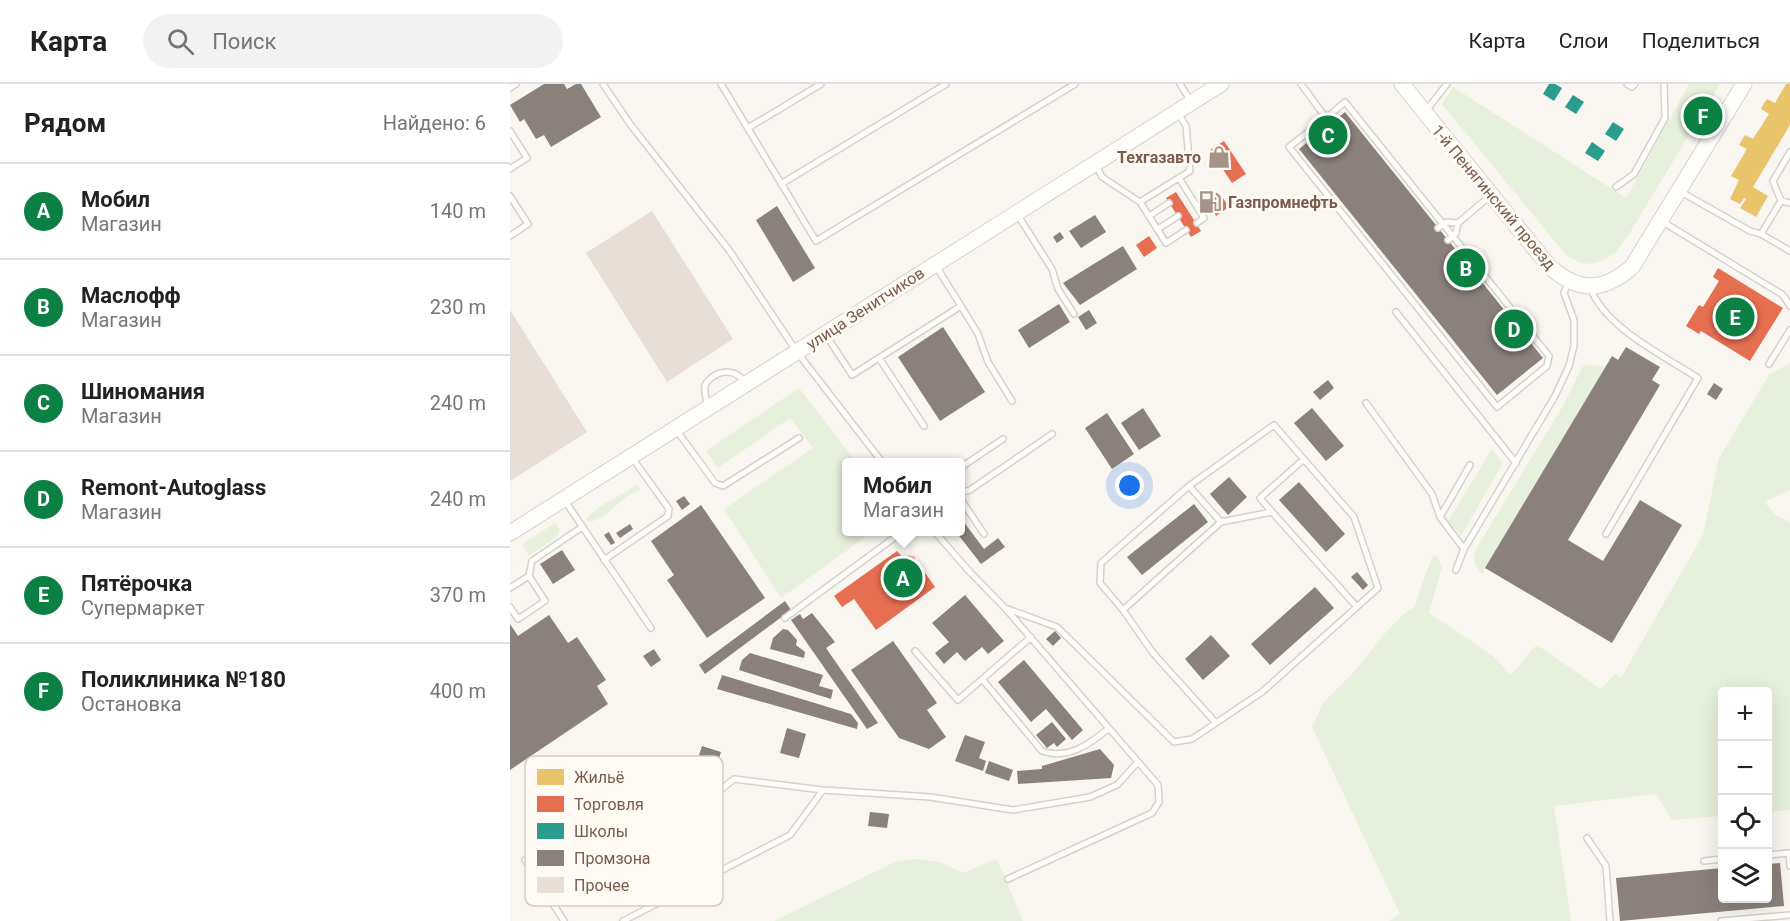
<!DOCTYPE html>
<html lang="ru">
<meta charset="utf-8">
<style>
:root{--surface:#fff;--page:#f2f2f2;--text:#222;--muted:#767676;--line:#e0e0e0;--accent:#0b8043}
body{margin:0;font-family:Roboto,sans-serif;background:var(--page);color:var(--text)}
.controls{position:absolute;right:18px;bottom:18px;display:grid;overflow:hidden;border-radius:6px;box-shadow:0 6px 24px #0002}
.controls button{width:54px;height:54px;display:grid;place-items:center;padding:0;border:0;border-bottom:2px solid var(--line);background:var(--surface);color:var(--text);font:30px sans-serif}
.you{position:absolute;left:620px;top:402px;width:21px;height:21px;margin:-15px;border:4px solid #fff;border-radius:50%;background:#1a73e8;box-shadow:0 0 0 9px #1a73e833}
.badge{display:grid;place-items:center;width:39px;height:39px;border-radius:50%;background:var(--accent);color:#fff;font-size:20px;font-weight:700}
.pin{position:absolute;translate:-50% -50%;border:3px solid #fff;box-shadow:0 2px 6px #0006}
.popup{position:absolute;left:332px;top:374px;width:123px;height:78px;box-sizing:border-box;display:grid;place-content:center;border-radius:6px;background:var(--surface);filter:drop-shadow(0 2px 4px #0005);font-size:20px;white-space:nowrap;color:var(--muted)}
.popup b{font-size:22px;color:var(--text)}
.popup::after{content:'';position:absolute;left:50%;top:100%;margin-left:-12px;border:12px solid transparent;border-top-color:var(--surface)}
.list{margin:0;padding:0;list-style:none}
h2{display:flex;justify-content:space-between;align-items:center;height:78px;margin:0;padding:0 24px;font-size:26px}
h2 small{font-size:20px;font-weight:400;color:var(--muted)}
.list li{display:grid;grid-template-columns:39px 1fr auto;gap:18px;align-items:center;box-sizing:border-box;height:96px;padding:0 24px;border-top:2px solid var(--line)}
.list b{display:block;font-size:22px;white-space:nowrap}
.list p{margin:0;font-size:20px;white-space:nowrap;color:var(--muted)}
.list em{font-size:20px;font-style:normal;color:var(--muted)}
.icon{flex:none;width:33px;height:33px;fill:none;stroke:currentColor;stroke-width:2;stroke-linecap:round;stroke-linejoin:round}
.map{position:relative;flex:none;width:1280px;height:837px;overflow:hidden}
header{display:flex;align-items:center;gap:36px;box-sizing:border-box;height:84px;padding:0 30px;background:var(--surface);border-bottom:2px solid var(--line)}
header strong{font-size:28px}
nav{display:flex;gap:33px;margin-inline-start:auto;font-size:21px}
.search{width:420px;height:54px;background:var(--page);display:flex;align-items:center;gap:15px;box-sizing:border-box;padding:0 21px;border-radius:33px;color:var(--muted);font-size:22px}
main{display:flex}
aside{flex:1;background:var(--surface)}
.map>svg:first-child{display:block}
</style>
<header>
<strong>Карта</strong>
<div class="search"><svg class="icon" aria-label="search" viewBox="0 0 24 24"><circle cx="10" cy="10" r="6"/><path d="M15 15l6 6"/></svg>Поиск</div>
<nav><a>Карта</a><a>Слои</a><a>Поделиться</a></nav>
</header>
<main>
<aside>
<h2>Рядом<small>Найдено: 6</small></h2>
<ul class="list">
<li><span class="badge">A</span><div><b>Мобил</b><p>Магазин</p></div><em>140 m</em></li>
<li><span class="badge">B</span><div><b>Маслофф</b><p>Магазин</p></div><em>230 m</em></li>
<li><span class="badge">C</span><div><b>Шиномания</b><p>Магазин</p></div><em>240 m</em></li>
<li><span class="badge">D</span><div><b>Remont-Autoglass</b><p>Магазин</p></div><em>240 m</em></li>
<li><span class="badge">E</span><div><b>Пятёрочка</b><p>Супермаркет</p></div><em>370 m</em></li>
<li><span class="badge">F</span><div><b>Поликлиника №180</b><p>Остановка</p></div><em>400 m</em></li>
</ul>
</aside>
<div class="map">
<svg width="1280" height="837" viewBox="0 0 1280 837">
<rect width="100%" height="100%" fill="#f9f5f0"/>
<path fill="#e7f0db" d="M1179,0H1210L1119,150L1105,169L1094,176L1078,180L1069,178L1057,172L932,20L943,3L1116,114Z
M1280,279V406L1254,418L1265,430L1280,439V726L1258,728V608H1212V732L1162,736L1146,710L1044,722L1061,837H879L890,830L802,643L813,619L845,587L877,547L894,530L904,523L922,473L927,471L932,483L919,529L982,571L1000,590C1012,583 1016,570 1027,561L1091,605L1105,590L1111,594L1193,451L1209,374L1259,291Z
M1078,281L1096,282L972,490C964,482 962,475 966,465L1053,322L1072,283Z
M289,304L346,378H336V448H362L271,514L214,425L303,364L280,334L208,384L196,367Z
M982,365L993,379L951,452L938,437Z
M127,400L130,406L117,412L94,432L81,438L76,436C88,419 111,413 127,400Z
M45,439L50,446L47,453L0,484L19,471L12,460Z
M404,775L430,778L453,789L487,775L513,837H264L385,778Z"/>
<path fill="#e9c46a" d="M1276,0H1280V41L1243,103L1258,112L1246,133L1230,124L1236,115L1234,114L1230,120L1220,115L1229,96L1221,92L1237,65L1229,61L1235,51L1243,55L1259,30L1251,25L1253,21L1257,15L1265,19Z"/>
<path fill="#e76f51" d="M714,57L736,90L722,99L700,66Z
M666,108L691,147L681,153L656,114Z
M709,108L719,123L706,132L696,116Z
M639,152L647,164L634,173L626,161Z
M1208,184L1273,224L1240,277L1191,247L1189,250L1176,242L1189,221L1193,223L1209,197L1203,193Z
M387,467L393,474L399,472L404,473L425,503L366,546L344,515L332,523L324,512Z"/>
<path fill="#2a9d8f" d="M1039,0H1045L1052,4L1044,17L1033,10Z
M1063,11L1074,18L1066,30L1055,23Z
M1103,38L1114,45L1106,57L1095,50Z
M1082,58L1095,67L1088,77L1075,69Z"/>
<path fill="#8a817c" d="M34,0H54L57,5L66,0H71L91,33L41,63L34,51L26,55L14,35L10,38L0,21Z
M835,28L1033,274L987,311L789,65Z
M267,122L305,184L283,198L246,136Z
M585,131L596,148L571,164L559,147Z
M550,148L554,154L547,159L543,153Z
M613,162L627,185L570,221L553,199Z
M549,220L560,238L519,264L508,246Z
M579,226L587,239L576,246L568,233Z
M433,243L475,308L430,337L388,273Z
M1116,263L1150,283L1142,296L1150,301L1058,456L1093,477L1130,416L1172,441L1102,559L975,484L1102,272L1108,276Z
M818,296L824,304L810,316L803,308Z
M1204,299L1213,305L1206,316L1197,310Z
M633,324L651,352L629,366L611,339Z
M802,324L834,362L816,377L784,339Z
M597,329L624,370L602,385L575,344Z
M719,393L737,413L718,431L700,410Z
M789,398L835,450L816,468L769,416Z
M174,412L180,420L172,426L166,417Z
M684,420L698,438L632,491L617,473Z
M191,421L255,514L197,554L157,496L164,491L141,457Z
M453,437L474,465L488,454L495,463L471,480L446,448H450V439Z
M120,440L123,445L110,454L106,449Z
M99,448L105,459L101,461L94,451Z
M52,466L65,486L43,500L30,480Z
M847,488L858,501L853,506L841,493Z
M805,503L824,524L760,581L741,560Z
M455,511L494,557L478,570L472,563L455,577L447,568L434,580L425,569L439,558L422,539Z
M275,517L281,526L195,590L189,581Z
M302,529L325,558L316,564L368,639L357,645L281,536L290,530L293,535Z
M39,531L58,559L67,553L96,596L87,602L98,620L0,686V540L8,552Z
M273,545L278,546L287,556L286,561L295,568L294,574L260,565L263,554Z
M545,547L551,554L543,562L536,555Z
M701,551L720,572L693,596L675,575Z
M383,557L427,619L417,626L436,653L419,665L389,654L341,586Z
M144,565L151,576L141,583L133,572Z
M240,569L313,591L309,602L323,606L321,615L229,586L232,576Z
M514,576L573,646L562,656L536,625L521,638L488,598Z
M212,591L341,630L348,639L347,645L207,605Z
M542,638L556,655L547,663L544,659L537,664L526,651Z
M277,644L296,650L289,674L270,669Z
M455,651L475,658L469,674L476,677L473,687L445,677Z
M192,662L211,668L205,686L186,680Z
M590,665L604,681L601,694L508,700L507,687L532,685V682Z
M479,677L503,686L499,697L475,689Z
M360,728L379,730L377,744L358,742Z
M1270,779L1274,822L1110,837L1106,794L1212,784V814H1258V780Z"/>
<path fill="#e6ded7" d="M142,127L223,255L157,298L76,169Z
M0,226L77,348L0,397Z"/>
<g fill="none" stroke-linecap="round" stroke-linejoin="round">
<g stroke="#d7d1cb" stroke-width="8">
<path id="lane" d="M93,0L120,40L219,166L287,268L372,378
M211,0L306,157L565,0
M670,0L680,16
M791,0L816,34L779,63L987,323L1037,282L1039,272L835,18L816,34
M1117,0L1122,3L1125,0
M0,4L6,0
M915,28L937,0
M238,44L311,0
M0,47L17,74L0,85
M586,81L592,93L630,118L680,87L676,42L668,29
M669,94L694,134L687,139
M271,100L436,0
M1106,103L1124,90L1155,34L1154,0
M1171,108L1240,147L1251,150L1280,167
M0,112L18,140L0,152
M1271,117L1263,97L1280,68
M630,118L656,159L676,146
M507,130L542,185L548,205L564,230
M639,132L659,119
M1153,138L1273,211L1280,222
M928,144L936,138L948,139
M648,145L668,132
M1251,150L1271,117L1280,119
M938,156L946,149L948,139L980,112
M1080,203C1094,243 1154,272 1188,294L1096,450
M451,222L468,250L478,278L502,317
M886,228L1006,379
M316,251L342,291L451,222L426,182
M369,274L414,342
M1259,280L1280,246
M856,319L922,410L930,433L954,465
M197,322C197,316 194,309 195,302C196,298 198,296 201,294C213,285 226,286 236,299
M167,347L205,399L213,402L289,354
M450,384L493,355
M679,402L711,438
M450,409L460,406L542,350
M450,414L474,450
M55,417L141,544
M762,428L750,414L793,376
M930,433L960,381
M425,448L458,486L495,524L648,701L649,718L642,729L498,795
M94,476L158,432L159,425L123,375
M946,486L954,465L1045,312L1059,282L1064,262V236L1054,209L1058,199
M0,504L19,492L22,477L72,443
M0,523L8,535L35,517L19,492
M495,524L547,543L664,658L682,655L752,608L868,504L844,433L764,341L679,402L591,479L590,499L613,526
M275,534L392,448
M405,567L448,616L521,553
M472,595L532,667C557,676 579,661 599,644
M706,639L643,569L613,526L711,438L762,428L847,523
M193,720L224,695L313,706
M1077,754L1096,782L1100,837
M1258,771L1279,769L1280,782
M1194,777L1212,775
M54,837L15,776L98,722
M113,837L280,751L313,706L420,713L503,726L580,713L607,701L628,678
M1211,837L1280,831"/>
</g>
<g stroke="#d9d2cb" stroke-width="17">
<path id="secondary" d="M892,0L1038,181C1067,208 1092,209 1122,183L1234,0
M0,449L711,0"/>
</g>
<use href="#lane" stroke="#fefefd" stroke-width="5"/>
<use href="#secondary" stroke="#fefefd" stroke-width="15"/>
</g>
<defs>
<g id="shop-bare" transform="scale(1.8)"><path d="M-5-2.5h2.3a2.7 3.5 0 0 1 5.4 0H5L5.5 6h-11ZM-1.5-2.5h3a1.5 2.3 0 0 0-3 0Z" fill="#a69286" stroke="#fffaf3" stroke-width="2.5" paint-order="stroke"/></g>
<g id="fuel-bare" transform="scale(1.8)"><path d="M-5.5-6h7V0h2V4h1.3V-2.5L3-4.5l.8-.8L6-3V5H2.5V1h-1V6h-7ZM-4.2-4.7v3.2H.2V-4.7Z" fill="#a69286" stroke="#fffaf3" stroke-width="2.5" paint-order="stroke"/></g>
</defs>
<g fill-rule="evenodd">
<use href="#shop-bare" x="709" y="73"/>
<use href="#fuel-bare" x="700" y="118"/>
</g>
<g text-anchor="middle" stroke-width="6" stroke-linejoin="round" paint-order="stroke">
<g font-size="16" font-weight="bold" fill="#7a5c4d" stroke="#fffaf3" text-anchor="end">
<text x="691" y="79">Техгазавто</text>
<text x="718" y="124" text-anchor="start">Газпромнефть</text>
</g>
<g font-size="16" fill="#7a5c4d" stroke="#fffaf3">
<text transform="translate(984 113) rotate(50)" y="6">1-й Пенягинский проезд</text>
<text transform="translate(355 224) rotate(-33)" y="6">улица Зенитчиков</text>
</g>
</g>
<rect x="15" y="672" width="198" height="150" rx="9" fill="#fffaf3" stroke="#d7cbc1" stroke-width="1.5"/>
<rect x="27" y="685" width="27" height="16" fill="#e9c46a"/>
<rect x="27" y="712" width="27" height="16" fill="#e76f51"/>
<rect x="27" y="739" width="27" height="16" fill="#2a9d8f"/>
<rect x="27" y="766" width="27" height="16" fill="#8a817c"/>
<rect x="27" y="793" width="27" height="16" fill="#e6ded7"/>
<g font-size="16" fill="#7a5c4d">
<text x="64" y="699">Жильё</text>
<text x="64" y="726">Торговля</text>
<text x="64" y="753">Школы</text>
<text x="64" y="780">Промзона</text>
<text x="64" y="807">Прочее</text>
</g>
</svg>
<div class="controls">
<button>+</button>
<button>−</button>
<button><svg class="icon" aria-label="locate" viewBox="0 0 24 24"><circle cx="12" cy="12" r="6"/><path d="M12 2v4M12 18v4M2 12h4M18 12h4"/></svg></button>
<button><svg class="icon" aria-label="layers" viewBox="0 0 24 24"><path d="M12 4l9 5-9 5-9-5zM3 14l9 5 9-5"/></svg></button>
</div>
<div class="you"></div>
<div class="pin badge" style="left:393px;top:494px">A</div>
<div class="popup"><b>Мобил</b>Магазин</div>
<div class="pin badge" style="left:956px;top:184px">B</div>
<div class="pin badge" style="left:818px;top:51px">C</div>
<div class="pin badge" style="left:1004px;top:245px">D</div>
<div class="pin badge" style="left:1225px;top:233px">E</div>
<div class="pin badge" style="left:1193px;top:32px">F</div>
</div>
</main>
